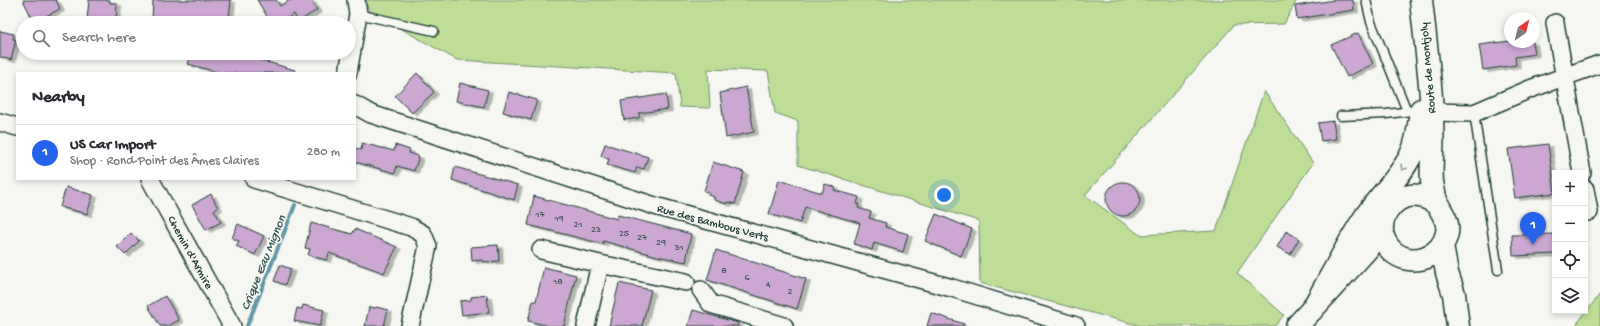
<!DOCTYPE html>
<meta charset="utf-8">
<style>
:root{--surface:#fff;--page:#f7f7f7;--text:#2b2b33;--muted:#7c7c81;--line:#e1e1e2;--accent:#2563eb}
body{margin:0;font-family:"Gochi Hand",sans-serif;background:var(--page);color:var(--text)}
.controls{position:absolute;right:12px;bottom:12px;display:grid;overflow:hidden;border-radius:0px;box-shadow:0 2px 6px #0003}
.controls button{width:36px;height:36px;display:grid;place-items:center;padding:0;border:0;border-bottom:1px solid var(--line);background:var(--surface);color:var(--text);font:20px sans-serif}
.compass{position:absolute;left:1504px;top:12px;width:36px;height:36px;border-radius:50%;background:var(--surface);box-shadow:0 2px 6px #0003;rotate:35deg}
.you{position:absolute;left:944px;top:195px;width:14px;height:14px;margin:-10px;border:3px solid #fff;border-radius:50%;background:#1a73e8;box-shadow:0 0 0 6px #1a73e833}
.badge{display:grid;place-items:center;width:26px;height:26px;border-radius:50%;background:var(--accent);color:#fff;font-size:13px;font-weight:700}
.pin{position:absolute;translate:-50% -33px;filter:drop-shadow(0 1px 2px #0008)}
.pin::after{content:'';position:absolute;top:21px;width:14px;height:12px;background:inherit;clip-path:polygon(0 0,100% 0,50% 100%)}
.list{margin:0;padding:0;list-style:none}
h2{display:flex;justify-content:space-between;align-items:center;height:52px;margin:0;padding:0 16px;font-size:17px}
h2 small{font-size:13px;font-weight:400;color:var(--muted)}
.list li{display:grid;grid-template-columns:26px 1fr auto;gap:12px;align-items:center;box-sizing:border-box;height:56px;padding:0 16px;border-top:1px solid var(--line)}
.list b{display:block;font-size:15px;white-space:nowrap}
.list p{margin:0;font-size:13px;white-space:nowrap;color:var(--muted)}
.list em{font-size:13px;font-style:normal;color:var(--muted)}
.icon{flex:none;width:22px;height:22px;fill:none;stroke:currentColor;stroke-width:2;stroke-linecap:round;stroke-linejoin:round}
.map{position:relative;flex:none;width:1600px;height:326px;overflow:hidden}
.search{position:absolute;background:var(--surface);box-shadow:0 2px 6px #0003;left:16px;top:16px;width:340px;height:44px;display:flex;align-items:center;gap:10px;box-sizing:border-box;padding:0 14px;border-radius:22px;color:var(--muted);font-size:15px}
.panel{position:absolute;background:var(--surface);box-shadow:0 2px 6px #0003;left:16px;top:72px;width:340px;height:108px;border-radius:0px}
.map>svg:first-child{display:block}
</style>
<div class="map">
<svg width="1600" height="326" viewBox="0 0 1600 326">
<defs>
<filter id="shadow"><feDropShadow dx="4.5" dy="2.5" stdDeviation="0" flood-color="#0004"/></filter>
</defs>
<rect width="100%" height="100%" fill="#f6f6f2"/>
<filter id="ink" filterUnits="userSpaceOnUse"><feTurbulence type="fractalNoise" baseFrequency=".025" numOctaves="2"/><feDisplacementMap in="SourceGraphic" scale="8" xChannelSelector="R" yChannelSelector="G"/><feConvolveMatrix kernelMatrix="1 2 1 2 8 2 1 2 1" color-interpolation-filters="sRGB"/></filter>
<g filter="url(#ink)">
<path fill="#bede97" stroke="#6e8e66" d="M363,0H1297L1284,24L1234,25L1085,195L1140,235L1216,231L1264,91L1313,163L1237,273L1284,315L1275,326H1141L980,283L979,221L798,165V121L775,113L768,71L708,69L710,108L680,107L676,73L457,60L371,12Z
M1600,294V326H1575Z"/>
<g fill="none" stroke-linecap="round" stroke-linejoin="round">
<path stroke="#6498a7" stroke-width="4" d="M247,326L295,205"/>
</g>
<path fill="#cba7d1" stroke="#1f3d34" filter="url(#shadow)" d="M23,0H56L60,9L34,22Z
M89,0H110V3H117L116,19L109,18V22L87,20Z
M153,0H231L229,19L196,16V23H168V21L152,20Z
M257,0H276L280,6L290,0H311L317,10L298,22L294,14L280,23H271Z
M1335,0H1353L1354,10L1297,19L1295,6Z
M0,31L14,34L13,39L16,40L11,60L0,57Z
M1358,33L1373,64L1347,77L1331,45Z
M1510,41L1533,42L1535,54L1515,57L1516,65L1483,70L1479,45Z
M192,53H247L253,55V58L295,70V73H220L188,64Z
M417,73L434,92L412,113L395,96Z
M460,83L488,90L484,107L456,101Z
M746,87L754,132L726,138L720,93Z
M509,92L537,100L531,120L503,112Z
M666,94L668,109L639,113V118L624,120L621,101Z
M1333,121L1336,139L1321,141L1318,123Z
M362,143L394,151L395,145L410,150L409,153L419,156L414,171L397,166L395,173L355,162V148L361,150Z
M605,144L648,157L644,169L637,167L635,173L607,165L609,159L601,156Z
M1548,144L1555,193L1515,198L1508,149Z
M713,162L744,172L735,204L727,202V204L714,200V197L708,195L709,193L704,191Z
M455,167L518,185L514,200L452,180Z
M779,180L822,193L825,184L835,187L834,190L859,197L857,204L859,205L858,208L871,212L869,218L886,223L885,227L908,234L903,252L874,243L872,250L854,244L860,223L805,207L800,223L769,214Z
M1106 199a17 17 0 1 1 34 0a17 17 0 1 1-34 0Z
M66,187L93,195L87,214L60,207Z
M211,194L218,208L214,210L221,222L206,230L192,205Z
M534,196L617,219L618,215L691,234L686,262L657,256L603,241V244L528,225Z
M936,214L972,229L961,256L925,241Z
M311,223L352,234L355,229L397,247L384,273L329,253L327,260L314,257L308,255L310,249L305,248Z
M238,224L264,236L255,255L236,246L239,241L232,238Z
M1286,231L1299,239L1290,254L1277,247Z
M131,233L139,241L125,255L117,247Z
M1554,234L1555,254L1513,256L1512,235Z
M498,245L499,261L484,262L483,260L472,261L471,247Z
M716,250L806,279L797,309L707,280Z
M280,265L291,269L285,285L274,281Z
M544,267L576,275L564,326H549L528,321L533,301H536Z
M619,283L651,290L642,326H609Z
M487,295L489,312L462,315L460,301L471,300V297Z
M165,296L179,320L168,326H160L148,306Z
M303,305L324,310L320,326L294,321L297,308L302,309Z
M369,307L376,308V307L388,310L384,326H365Z
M693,310L738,323V326H688Z
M931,313L964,324L963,326H927Z"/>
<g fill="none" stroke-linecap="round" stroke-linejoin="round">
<g stroke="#1f3d34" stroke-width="11">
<path id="lane" d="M1366,0L1371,22L1407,111
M358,14L434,31
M1474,113L1498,270
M1341,116L1386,114L1412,111"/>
</g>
<g stroke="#1f3d34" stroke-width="20">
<path id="street" d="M1555,23L1582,173
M348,73L358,14L356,0
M355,105L371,114L655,206L952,288L1076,326
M1432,112L1474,113L1530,89L1600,64
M0,122L17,127
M150,179L232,326
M254,179L411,227L423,234L428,246L410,326
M1585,189L1589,212
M541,250L600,264
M701,290L711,304L784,326
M586,326L600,264L686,282"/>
</g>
<g stroke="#1f3d34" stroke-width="25">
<path id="secondary" d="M1421,0C1425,37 1430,75 1432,112C1432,126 1433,141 1432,154C1432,163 1431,172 1432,181C1433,188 1435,199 1438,205C1443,215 1449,221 1447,233C1442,258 1411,268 1392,251C1363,223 1402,175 1438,205
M1442,246L1447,273L1454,294L1458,326
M1312,310C1329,281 1344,250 1362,222C1376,198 1399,180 1411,155C1418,141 1419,125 1421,110
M1297,326L1367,249L1383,219"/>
</g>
<use href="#lane" stroke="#f6f6f2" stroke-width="8"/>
<use href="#street" stroke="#f6f6f2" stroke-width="17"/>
<use href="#secondary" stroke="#f6f6f2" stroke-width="22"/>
</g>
<defs><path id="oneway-chevron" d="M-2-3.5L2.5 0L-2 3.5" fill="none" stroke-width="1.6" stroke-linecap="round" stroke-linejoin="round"/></defs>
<use stroke="#8a9a93" href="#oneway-chevron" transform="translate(1403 168) rotate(123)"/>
</g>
<g text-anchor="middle" stroke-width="3.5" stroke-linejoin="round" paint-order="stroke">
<g font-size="10" fill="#4a585b">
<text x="540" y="217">17</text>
<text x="559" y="221">19</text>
<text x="578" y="227">21</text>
<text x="596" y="232">23</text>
<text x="624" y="236">25</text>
<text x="642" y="240">27</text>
<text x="661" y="245">29</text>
<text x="679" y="250">31</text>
<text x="724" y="273">8</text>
<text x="747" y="280">6</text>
<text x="558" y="284">18</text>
<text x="768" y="287">4</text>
<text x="790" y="294">2</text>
</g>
<g font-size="12" fill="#1f3d34" stroke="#f6f6f2">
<text transform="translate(1427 68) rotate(-95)" y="4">Route de Montjoly</text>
<text transform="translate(713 222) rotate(15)" y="4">Rue des Bambous Verts</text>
<text transform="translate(191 252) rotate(61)" y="4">Chemin d'Armire</text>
</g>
<g font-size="13" font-style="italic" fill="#365b5a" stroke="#f6f6f2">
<text transform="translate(262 262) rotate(-68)" y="5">Crique Eau Mignon</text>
</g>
</g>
</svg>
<div class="controls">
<button>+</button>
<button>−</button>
<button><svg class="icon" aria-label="locate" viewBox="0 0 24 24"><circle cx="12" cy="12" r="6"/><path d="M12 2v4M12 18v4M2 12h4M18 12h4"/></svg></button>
<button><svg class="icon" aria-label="layers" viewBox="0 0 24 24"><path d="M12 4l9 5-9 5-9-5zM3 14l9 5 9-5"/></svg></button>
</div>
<svg class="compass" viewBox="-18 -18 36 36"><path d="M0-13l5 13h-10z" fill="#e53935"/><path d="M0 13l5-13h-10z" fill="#7c7c81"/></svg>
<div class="you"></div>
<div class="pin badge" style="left:1533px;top:245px">1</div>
<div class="search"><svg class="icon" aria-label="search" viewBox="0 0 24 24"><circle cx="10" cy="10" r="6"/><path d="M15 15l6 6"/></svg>Search here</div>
<section class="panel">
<h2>Nearby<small></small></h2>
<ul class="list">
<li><span class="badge">1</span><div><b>US Car Import</b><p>Shop · Rond-Point des Âmes Claires</p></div><em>280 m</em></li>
</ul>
</section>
</div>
